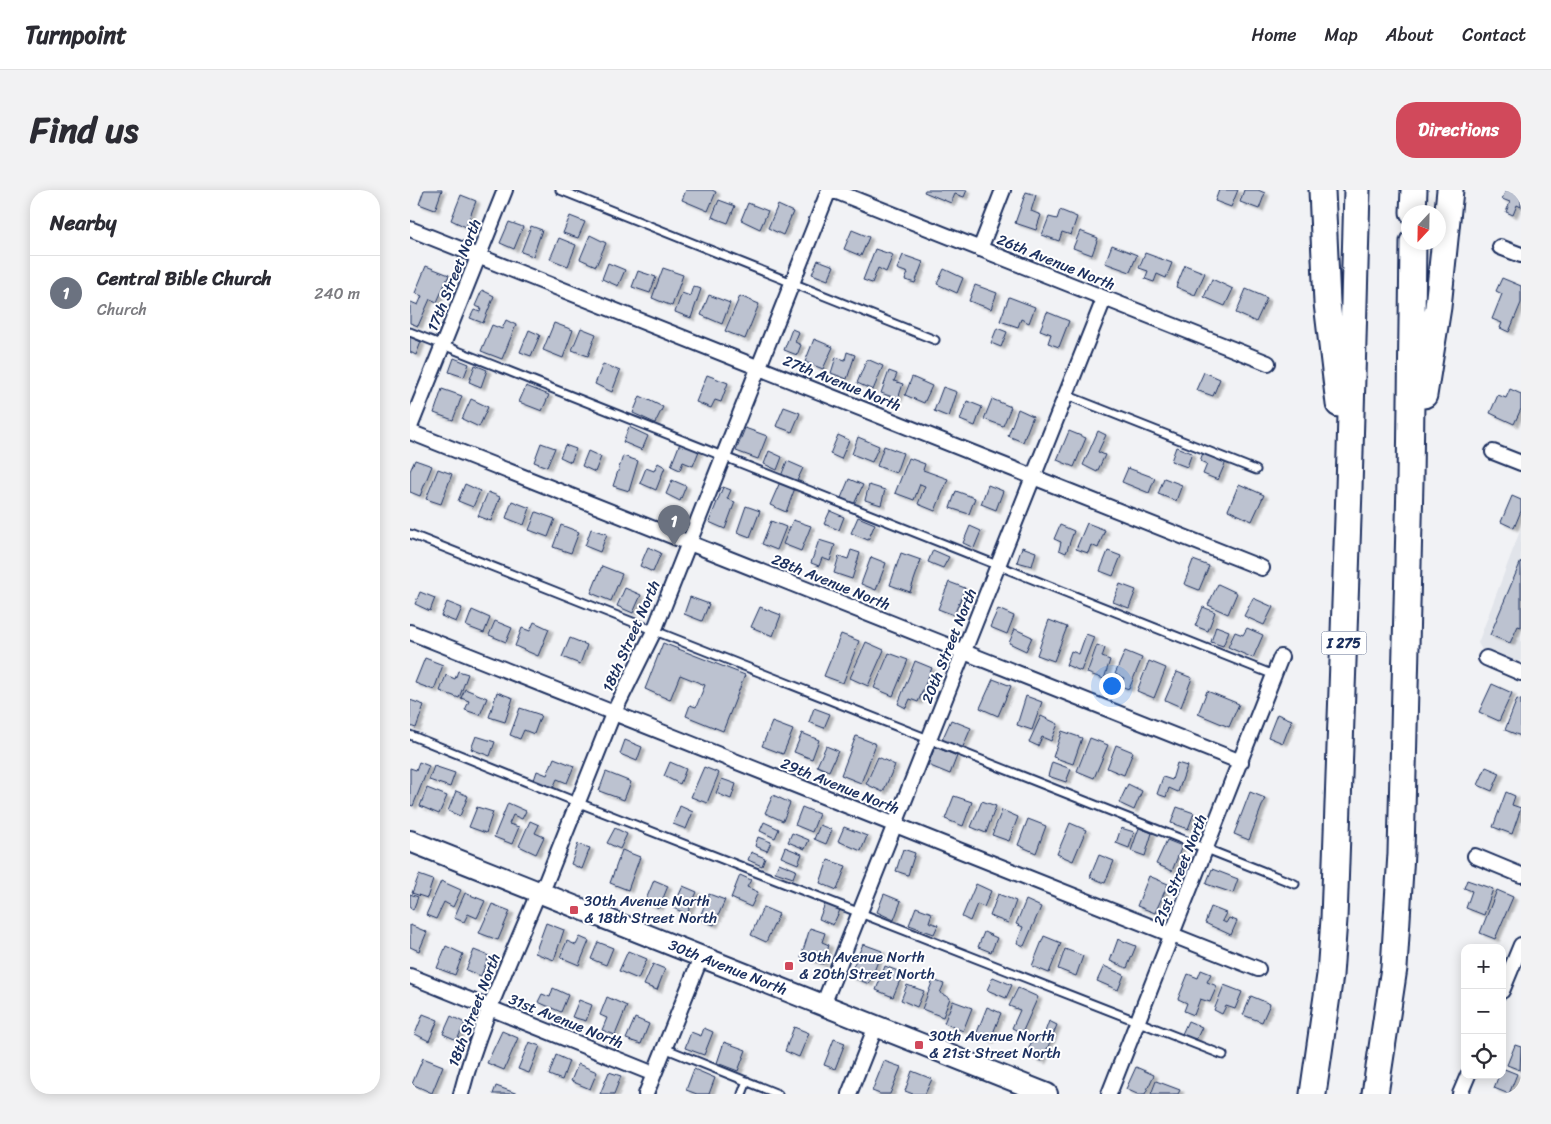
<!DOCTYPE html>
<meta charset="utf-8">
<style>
:root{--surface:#fff;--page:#f2f2f3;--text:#2b2b33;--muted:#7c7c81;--line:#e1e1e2;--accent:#d1495b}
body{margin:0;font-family:Sriracha,sans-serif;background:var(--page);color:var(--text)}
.controls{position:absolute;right:15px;bottom:15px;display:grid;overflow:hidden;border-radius:10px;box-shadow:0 2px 12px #0003}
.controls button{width:45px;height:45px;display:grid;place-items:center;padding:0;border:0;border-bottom:1px solid var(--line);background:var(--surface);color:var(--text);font:25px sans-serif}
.compass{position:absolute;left:991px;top:15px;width:45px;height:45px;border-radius:50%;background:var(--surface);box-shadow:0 2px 12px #0003;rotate:202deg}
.you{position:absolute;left:701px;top:495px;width:18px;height:18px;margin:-12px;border:4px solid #fff;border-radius:50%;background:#1a73e8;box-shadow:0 0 0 8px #1a73e833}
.badge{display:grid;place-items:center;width:32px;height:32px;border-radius:50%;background:var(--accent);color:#fff;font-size:16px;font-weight:700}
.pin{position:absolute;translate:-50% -41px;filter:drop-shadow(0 1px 2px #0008)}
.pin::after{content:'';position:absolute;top:26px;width:18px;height:15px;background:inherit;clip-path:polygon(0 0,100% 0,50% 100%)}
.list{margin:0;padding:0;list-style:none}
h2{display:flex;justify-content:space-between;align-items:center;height:65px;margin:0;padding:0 20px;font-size:21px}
h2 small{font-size:16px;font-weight:400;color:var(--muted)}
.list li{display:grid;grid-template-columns:32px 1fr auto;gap:15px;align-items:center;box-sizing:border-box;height:75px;padding:0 20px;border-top:1px solid var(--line)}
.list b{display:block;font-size:19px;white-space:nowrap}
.list p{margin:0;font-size:16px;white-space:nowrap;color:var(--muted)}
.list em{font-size:16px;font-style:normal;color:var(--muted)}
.icon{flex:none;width:28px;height:28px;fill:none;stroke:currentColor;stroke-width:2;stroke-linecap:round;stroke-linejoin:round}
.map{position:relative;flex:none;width:1111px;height:904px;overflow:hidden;border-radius:20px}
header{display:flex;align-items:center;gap:30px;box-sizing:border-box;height:70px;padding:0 25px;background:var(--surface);border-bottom:1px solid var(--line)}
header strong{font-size:24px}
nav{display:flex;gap:28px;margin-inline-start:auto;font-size:18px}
.intro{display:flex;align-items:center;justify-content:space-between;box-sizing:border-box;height:120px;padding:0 30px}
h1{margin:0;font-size:35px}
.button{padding:12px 22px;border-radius:20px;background:var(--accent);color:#fff;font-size:18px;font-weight:700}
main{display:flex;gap:30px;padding:0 30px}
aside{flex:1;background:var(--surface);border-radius:20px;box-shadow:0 2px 12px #0003}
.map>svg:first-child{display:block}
</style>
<header>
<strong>Turnpoint</strong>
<nav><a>Home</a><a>Map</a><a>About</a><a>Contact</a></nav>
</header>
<div class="intro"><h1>Find us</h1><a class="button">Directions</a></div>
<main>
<aside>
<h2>Nearby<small></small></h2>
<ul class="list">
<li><span class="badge" style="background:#6b7280">1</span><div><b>Central Bible Church</b><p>Church</p></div><em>240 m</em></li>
</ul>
</aside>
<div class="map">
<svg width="1111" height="904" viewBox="0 0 1111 904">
<defs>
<filter id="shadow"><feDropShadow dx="4" dy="2.5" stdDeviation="1" flood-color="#0004"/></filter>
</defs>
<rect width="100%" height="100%" fill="#f1f2f5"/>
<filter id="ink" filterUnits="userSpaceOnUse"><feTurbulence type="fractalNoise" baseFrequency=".02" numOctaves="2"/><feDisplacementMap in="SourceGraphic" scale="10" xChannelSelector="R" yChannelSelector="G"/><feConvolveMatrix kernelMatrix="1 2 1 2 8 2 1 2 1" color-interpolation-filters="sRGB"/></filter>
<g filter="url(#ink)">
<path fill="#e1e4ea" d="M1111,338V482L1076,468L1068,453Z"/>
<path fill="#bcc2d0" stroke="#1b2f5e" filter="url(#shadow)" d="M14,0H32L25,20L9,14Z
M276,0H302L306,2L298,21L272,10Z
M515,0H557L554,7L545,4L541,13L514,2Z
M809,0H828L821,17L805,11Z
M834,0H848L855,3L849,19L830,12Z
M1096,0H1111V17L1107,15L1103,25L1096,22L1100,12L1092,9Z
M616,2L626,5L621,21L631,25L626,40L605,33Z
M51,5L66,11L56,37L41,30Z
M309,10L325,16L318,33L302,27Z
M338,13L358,21L350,39L331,30Z
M368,15L383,22L373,45L358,38Z
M650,20L667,27L661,45L652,42L649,51L632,45L639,27L647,29Z
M160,26L175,32L168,48L153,43Z
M99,32L113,37L104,59L90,53Z
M121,36L132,40L123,66L111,62Z
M442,40L459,47L451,66L434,59Z
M670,41L688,48L682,65L663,58Z
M180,45L196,53L186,76L170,69Z
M149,48L166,55L158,76L140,69Z
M702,55L727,65L720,82L695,73Z
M465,59L483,65L476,82L468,78L462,93L453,90Z
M735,63L762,73L756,88L747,84L744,92L735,89L738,81L729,78Z
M493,65L513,72L505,93L495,90L498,83L487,79Z
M408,70L424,76L418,90L402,84Z
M198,73L215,80L208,96L192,89Z
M775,75L795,83L785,105L766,97Z
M16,76L39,85L27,112L20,109L8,136L0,133V113L1,112L8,115L12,106L5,103Z
M253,78L273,85L262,116L242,108Z
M534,79L553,88L547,103L527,94Z
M228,81L246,87L240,103L222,97Z
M1092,88L1111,96V113L1099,142L1090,138L1092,133L1082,129L1092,104L1086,101Z
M802,89L823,99L815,116L794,107Z
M565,95L587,103L581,119L559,111Z
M283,96L291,99L281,128L265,122L272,103L280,106Z
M836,99L857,108L846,132L826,123Z
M72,100L84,106L73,133L60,128L64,120L70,122L71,118L65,116Z
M299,105L320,113L312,134L291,125Z
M330,106L349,114L335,149L315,141Z
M599,107L625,117L619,133L611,129L608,137L590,131Z
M637,122L659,131L649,157L638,153L641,144L630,140Z
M96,130L106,135L92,169L71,161L82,135L92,139Z
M144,133L163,140L153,168L133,160Z
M171,138L186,144L178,166L162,160Z
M587,138L597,142L591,157L581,153Z
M382,139L389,142L385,152L391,155L387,165L374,160Z
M119,140L130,145L121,166L110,162Z
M0,147L11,152L6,165L0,162Z
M404,149L423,157L413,179L395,172Z
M437,162L445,165L437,189L421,183L426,167L435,170Z
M44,168L59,174L54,187L39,182Z
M457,169L473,176L463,200L447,193Z
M193,174L210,181L202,202L185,194Z
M65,175L77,180L71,197L59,192Z
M479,181L487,184L484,191L493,194L488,209L471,203Z
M794,182L810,189L803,206L786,200Z
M297,185L318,193L311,212L305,210L301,218L286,212Z
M502,187L522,196L514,213L495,205Z
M116,196L139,205L132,221L109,212Z
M533,197L547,202L539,227L524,221Z
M32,199L52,206L43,230L24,223Z
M1100,199L1111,204V219L1104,234L1080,223L1088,205L1096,208Z
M230,206L253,217L245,233L223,223Z
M61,209L78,217L69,237L52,229Z
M582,209L601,217L593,236L574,229Z
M557,211L572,217L565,236L550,230Z
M374,217L390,223L382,242L366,236Z
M608,219L623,226L613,252L598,246Z
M219,237L238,246L232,260L213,252Z
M335,238L357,246L348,269L326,261Z
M659,241L676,248L664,277L647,270Z
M688,241L696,245L688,262L695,265L687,282L673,275Z
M428,245L439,250L431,269L420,264Z
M448,247L469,256L462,272L442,264Z
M131,253L145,258L137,277L124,272Z
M270,253L289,261L283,276L273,272L270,280L261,276Z
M155,255L166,259L161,272L150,267Z
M474,256L493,263L486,283L467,276Z
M766,257L782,263L777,277L761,271Z
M794,260L817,269L808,290L793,284L797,274L790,271Z
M178,261L191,267L185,282L172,276Z
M359,261L372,267L367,280L354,274Z
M213,266L228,271L219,301L203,296Z
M499,268L515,274L513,280L538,289L525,321L508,314L515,296L510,294L504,310L485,303Z
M5,270L22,276L10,306L0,302V281Z
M377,271L393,278L386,293L371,286Z
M248,273L255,277L246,300L230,293L236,278L244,281Z
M718,278L745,288L739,303L712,292Z
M28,279L42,284L31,314L16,309Z
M754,288L772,295L766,311L748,304Z
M439,289L453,295L444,314L431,308Z
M262,290L276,296L270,311L256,304Z
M370,292L385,298L376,322L360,315Z
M55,294L70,301L63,317L48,311Z
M829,294L854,305L842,331L818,320Z
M459,295L475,300L471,315L455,310Z
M578,295L593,301L586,320L571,314Z
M313,297L321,300L317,309L325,312L315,339L299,332Z
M546,301L565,308L559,324L540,318Z
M78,302L90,307L81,331L68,326Z
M1102,306L1111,310V321L1104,338L1091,332Z
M102,311L120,318L114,335L96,328Z
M336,316L350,321L340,347L327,342Z
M420,321L434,327L429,340L414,334Z
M126,322L145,329L138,347L119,340Z
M448,327L465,334L458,350L441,343Z
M383,330L401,336L391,361L373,354Z
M361,331L376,337L367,360L352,354Z
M677,333L695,340L688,358L681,355L678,363L666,359Z
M151,335L169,342L161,363L143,357Z
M650,335L664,341L656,363L649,360L651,352L644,349Z
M560,336L571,341L564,358L553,353Z
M181,339L197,344L190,362L175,356Z
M409,350L425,355L420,371L412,368L409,376L401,373Z
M238,357L251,363L243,382L230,376Z
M612,357L626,362L622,376L607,372Z
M441,360L450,363L442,389L424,383L429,366L438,369Z
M523,360L539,367L533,378L518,372Z
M698,361L711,366L703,386L690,381Z
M491,363L511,370L500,402L480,395Z
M461,367L476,373L466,400L451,394Z
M783,370L799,376L789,400L774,394Z
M1111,371V437L1108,436L1100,453L1080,445Z
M192,376L212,384L201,411L181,403Z
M539,392L555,398L544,425L528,419Z
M710,394L726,400L719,418L703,412Z
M808,394L827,403L818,424L798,415Z
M215,398L231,405L223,423L207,416Z
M10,402L25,408L20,421L5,414Z
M280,407L299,414L292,431L274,424Z
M843,408L863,417L854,435L834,426Z
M37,412L52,418L46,432L31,426Z
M350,417L371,425L363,446L341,437Z
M793,417L805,422L798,441L785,436Z
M588,419L604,426L597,444L580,437Z
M62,420L80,428L74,443L56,436Z
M639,430L657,437L644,471L627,465Z
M85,431L102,438L96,452L79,445Z
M124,432L139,439L128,466L105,456L112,438L120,441Z
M806,436L819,441L813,456L801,452Z
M837,438L853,445L843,468L818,457L825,442L833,445Z
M605,439L622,447L616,461L599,453Z
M431,444L449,451L433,493L414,486Z
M676,444L684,447L671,481L656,475L661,461L669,464Z
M160,448L177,455L170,474L152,467Z
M456,452L474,460L458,496L440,488Z
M253,453L335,485L313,541L276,526L280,515L286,517L295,495L270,485L260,510L235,499Z
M687,455L695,458L692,467L700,470L694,489L677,483Z
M715,461L732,468L719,499L710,496L714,488L705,484Z
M479,463L498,470L483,506L464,498Z
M15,468L33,475L24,500L5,493Z
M505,471L522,478L508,512L500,509L496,518L488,514Z
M739,471L756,478L744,508L727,501Z
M48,481L58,484L49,508L30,501L36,485L45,489Z
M767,482L782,488L771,517L755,510Z
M583,489L601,496L588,526L570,518Z
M1082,494L1102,503L1089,531L1069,522Z
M55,499L77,508L70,525L55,520L59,511L51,508Z
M797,501L829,514L819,537L788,524Z
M87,502L103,508L95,532L79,527Z
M616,506L632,512L622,540L607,535Z
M1107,509L1111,510V546L1095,540Z
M0,510L14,515L6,538L0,536Z
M110,518L131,525L124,544L114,540L110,549L100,545Z
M404,518L420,524L414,538L399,532Z
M867,524L882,530L873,553L858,547Z
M631,526L648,534L641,551L632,547L628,556L619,552Z
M541,530L561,538L552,559L532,550Z
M362,532L383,540L373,564L352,556Z
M652,541L672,548L663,574L643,567Z
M392,543L409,550L402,569L384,562Z
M66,546L85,552L80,566L61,559Z
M446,546L466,554L451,593L431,585Z
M680,548L698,555L684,588L667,581Z
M215,550L232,557L227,571L210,564Z
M706,555L723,562L714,585L697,578Z
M416,556L428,561L419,581L407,576Z
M525,557L547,566L540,584L518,575Z
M468,567L485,575L473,602L456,594Z
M144,568L164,576L157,593L147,589L143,598L124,590L127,581L137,585Z
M9,572L19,576L3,616L0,615V578L6,580Z
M260,572L276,579L270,594L254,586Z
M642,572L661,579L656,592L638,586Z
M767,573L777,576L768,602L759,598L756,607L747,604L753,587L762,590Z
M24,576L45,583L40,597L19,590Z
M294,577L309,583L297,613L281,607Z
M1076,577L1090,583L1082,601L1068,595Z
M196,582L221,592L214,610L189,601Z
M312,589L326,594L321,609L306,603Z
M718,594L732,601L724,620L709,613Z
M17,598L37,606L29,624L10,616Z
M46,601L58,606L50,626L38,621Z
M840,602L855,608L839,650L824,644Z
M1096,602L1105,606L1102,615L1111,618L1102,644L1083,637Z
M363,605L380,613L373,631L355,623Z
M544,606L562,612L553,636L535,629Z
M572,611L586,616L576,643L561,637Z
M98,613L116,621L112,629L103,625L99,634L109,637L102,654L84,647Z
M270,616L283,622L276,639L263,634Z
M67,617L83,622L76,643L59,637Z
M392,617L409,624L402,642L385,635Z
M767,617L784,623L778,639L761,633Z
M592,620L608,627L599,651L582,645Z
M618,629L636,636L626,663L608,655Z
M120,631L129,635L125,643L134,647L126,664L109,656Z
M354,632L369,639L365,648L350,641Z
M660,633L676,640L663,671L647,664Z
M410,635L422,640L416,654L404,649Z
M434,637L457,646L451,661L428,651Z
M205,638L217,644L210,659L197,653Z
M711,638L724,642L719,658L706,653Z
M729,638L742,643L735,666L721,661Z
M382,643L399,650L395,659L378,652Z
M348,647L361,652L357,661L345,656Z
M757,650L772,656L762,681L746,674Z
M168,654L180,658L172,679L161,674Z
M375,657L392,664L388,674L371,667Z
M493,659L505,663L498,685L486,681Z
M212,660L230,667L218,700L200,693Z
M341,662L355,668L352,676L338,670Z
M689,665L704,671L695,693L680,687Z
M418,670L436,676L427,700L410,693Z
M369,673L386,680L383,688L365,682Z
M802,679L828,689L823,703L796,694Z
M9,685L23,690L17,708L2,703Z
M330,685L341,690L337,697L348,702L341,717L321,708Z
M739,686L758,694L745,723L727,716Z
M244,690L258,696L249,718L235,712Z
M1057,690L1083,699L1074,725L1056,718L1062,701L1054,698Z
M31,691L51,700L43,717L34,712L26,729L16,725Z
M566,694L581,701L574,717L567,714L560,731L552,727Z
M273,696L287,702L277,724L263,718Z
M1087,700L1103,707L1085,749L1070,743Z
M55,703L75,711L67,728L58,724L54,732L44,728Z
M0,704L8,707L3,720L0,718Z
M299,704L315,710L304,735L289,729Z
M474,704L491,711L484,730L467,722Z
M588,704L606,711L598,733L580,726Z
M616,710L631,717L614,756L607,753L613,737L606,734Z
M82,714L100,721L88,750L69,743Z
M415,714L430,720L423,735L409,729Z
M353,717L369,724L356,752L341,745Z
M506,717L522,723L519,732L528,735L524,744L499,735Z
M801,717L816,723L812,731L816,733L819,728L827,731L821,745L795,733Z
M136,733L154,740L144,770L125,763Z
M0,735L17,742L9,761L0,757Z
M400,738L415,743L412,752L419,755L413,774L391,767Z
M574,742L587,748L581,762L568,757Z
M634,746L651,753L639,783L622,776Z
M170,747L179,751L169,775L150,767L157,751L166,755Z
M708,749L726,756L717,778L700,771Z
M188,752L203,758L196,775L181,769Z
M453,754L472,761L459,794L439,786Z
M36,756L53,764L45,785L27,778Z
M655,759L673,766L666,786L648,779Z
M64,760L79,766L71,786L56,780Z
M218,761L237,769L228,789L209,781Z
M243,774L255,779L247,800L234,795Z
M475,776L493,783L483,807L466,800Z
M694,776L714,785L708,800L687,791Z
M791,780L801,784L797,792L807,796L800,812L790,809L784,825L774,821L777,813L768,809L778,784L788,788Z
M583,787L602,795L596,808L577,800Z
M523,790L534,794L530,803L540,808L533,827L512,819Z
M497,795L514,801L507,817L491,810Z
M814,795L832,802L825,819L816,816L812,824L804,820Z
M143,798L158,805L151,822L128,812L132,804L140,807Z
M608,798L628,807L612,843L602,838L610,820L599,816Z
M841,806L860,814L852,832L833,825Z
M197,807L217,816L205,845L192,840L197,828L190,825Z
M169,810L182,815L176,831L162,827Z
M543,811L562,818L553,841L534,833Z
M577,817L591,823L580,851L566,845Z
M13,824L28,830L19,851L5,844Z
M41,826L55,833L47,850L33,844Z
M225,828L239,834L231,854L216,849Z
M639,831L647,835L632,871L616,865L624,846L632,850Z
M778,831L792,837L786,850L772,844Z
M384,837L399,843L389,867L375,861Z
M294,838L303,842L294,865L275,858L281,842L291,846Z
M92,841L108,848L94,880L77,873Z
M424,849L435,853L425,879L414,875Z
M119,852L130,856L119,883L108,879Z
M314,852L336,860L328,881L307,873Z
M1105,855L1111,857L1110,880L1097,875Z
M146,865L159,871L152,890L139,885Z
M13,868L33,876L22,903L2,894Z
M474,871L491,877L480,904H470L462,901Z
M168,874L187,882L180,899L161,891Z
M726,877L744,885L735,904H727L716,899Z
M1092,878L1107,884L1099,904L1084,898L1089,885H1092Z
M284,879L305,888L299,904H287L276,900Z
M502,881L522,889L515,904H503L495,901Z
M199,882L211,886L204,904H190Z
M746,891L770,900L768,904H741Z
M86,896L108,904H83Z"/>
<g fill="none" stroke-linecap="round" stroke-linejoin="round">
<g stroke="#1b2f5e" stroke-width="11">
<path id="lane" d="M150,0L525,150
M0,142L864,485
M656,205L846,280
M0,344L885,694
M0,545L169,613L813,865
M254,858L368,904
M332,904L337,891"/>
</g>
<g stroke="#1b2f5e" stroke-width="18">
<path id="street" d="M422,0L858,173
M0,39L852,378
M1090,57L1111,65
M570,59L593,0
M0,237L95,0
M0,242L831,572
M1083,262L1111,273
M0,442L848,779
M1076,468L1111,483
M1065,666L1111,685
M0,786L244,884
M1092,801L1111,755
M413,815L694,109
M51,904C68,837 102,766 129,701L136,692L203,524L244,441L419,0
M236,904L291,767
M439,904L466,836
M699,904L871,467
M1050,904L1058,885"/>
</g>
<g stroke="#1b2f5e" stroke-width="24">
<g id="secondary">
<path id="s1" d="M0,651L637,904"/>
</g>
</g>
<g stroke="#1b2f5e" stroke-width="29">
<path id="highway" d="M912,0L917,113L929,214
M1003,22L1004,0
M1014,205L1028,117L1040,0
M903,904L920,785L924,729L939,299L947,0
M965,904L984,778L991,663L1000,291L1003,52"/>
</g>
<use href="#lane" stroke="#fff" stroke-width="7"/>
<use href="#street" stroke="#fff" stroke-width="14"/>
<use href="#secondary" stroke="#fff" stroke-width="20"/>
<use href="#highway" stroke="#fff" stroke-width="25"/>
</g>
</g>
<g fill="#d1495b" stroke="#fff" stroke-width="2">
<rect x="159" y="715" width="10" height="10" rx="2.5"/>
<rect x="374" y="771" width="10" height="10" rx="2.5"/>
<rect x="504" y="850" width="10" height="10" rx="2.5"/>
</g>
<g text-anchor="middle" stroke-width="4" stroke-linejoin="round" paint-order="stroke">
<rect fill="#fff" stroke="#5f6d8e" stroke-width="1" x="911.5" y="441.5" width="45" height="23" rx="4"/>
<g font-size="14" font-weight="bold" fill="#1b2f5e">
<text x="934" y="458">I 275</text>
</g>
<g font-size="15" fill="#1b2f5e" stroke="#fff">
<text transform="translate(646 72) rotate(22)" y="5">26th Avenue North</text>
<text transform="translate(44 85) rotate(-68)" y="5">17th Street North</text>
<text transform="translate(432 193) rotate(22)" y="5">27th Avenue North</text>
<text transform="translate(421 392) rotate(22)" y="5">28th Avenue North</text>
<text transform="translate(221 446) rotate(-66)" y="5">18th Street North</text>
<text transform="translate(539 456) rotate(-68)" y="5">20th Street North</text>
<text transform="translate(430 596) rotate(22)" y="5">29th Avenue North</text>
<text transform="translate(770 680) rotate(-68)" y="5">21st Street North</text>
<text dy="5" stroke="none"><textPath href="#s1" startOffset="342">30th Avenue North</textPath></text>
<text transform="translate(64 820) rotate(-69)" y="5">18th Street North</text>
<text transform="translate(156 831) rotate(22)" y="5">31st Avenue North</text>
</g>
<g font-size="15" fill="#1b2f5e" stroke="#fff" text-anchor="start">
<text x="174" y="716">30th Avenue North<tspan x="174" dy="17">&amp; 18th Street North</tspan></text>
<text x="389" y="772">30th Avenue North<tspan x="389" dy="17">&amp; 20th Street North</tspan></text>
<text x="519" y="851">30th Avenue North<tspan x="519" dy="17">&amp; 21st Street North</tspan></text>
</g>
</g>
</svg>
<div class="controls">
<button>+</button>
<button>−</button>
<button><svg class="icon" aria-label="locate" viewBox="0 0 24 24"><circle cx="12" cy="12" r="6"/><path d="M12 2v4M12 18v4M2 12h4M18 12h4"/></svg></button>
</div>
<svg class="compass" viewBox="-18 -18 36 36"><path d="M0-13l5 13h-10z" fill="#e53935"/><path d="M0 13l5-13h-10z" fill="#7c7c81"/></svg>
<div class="you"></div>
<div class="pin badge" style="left:264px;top:356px;background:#6b7280">1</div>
</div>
</main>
